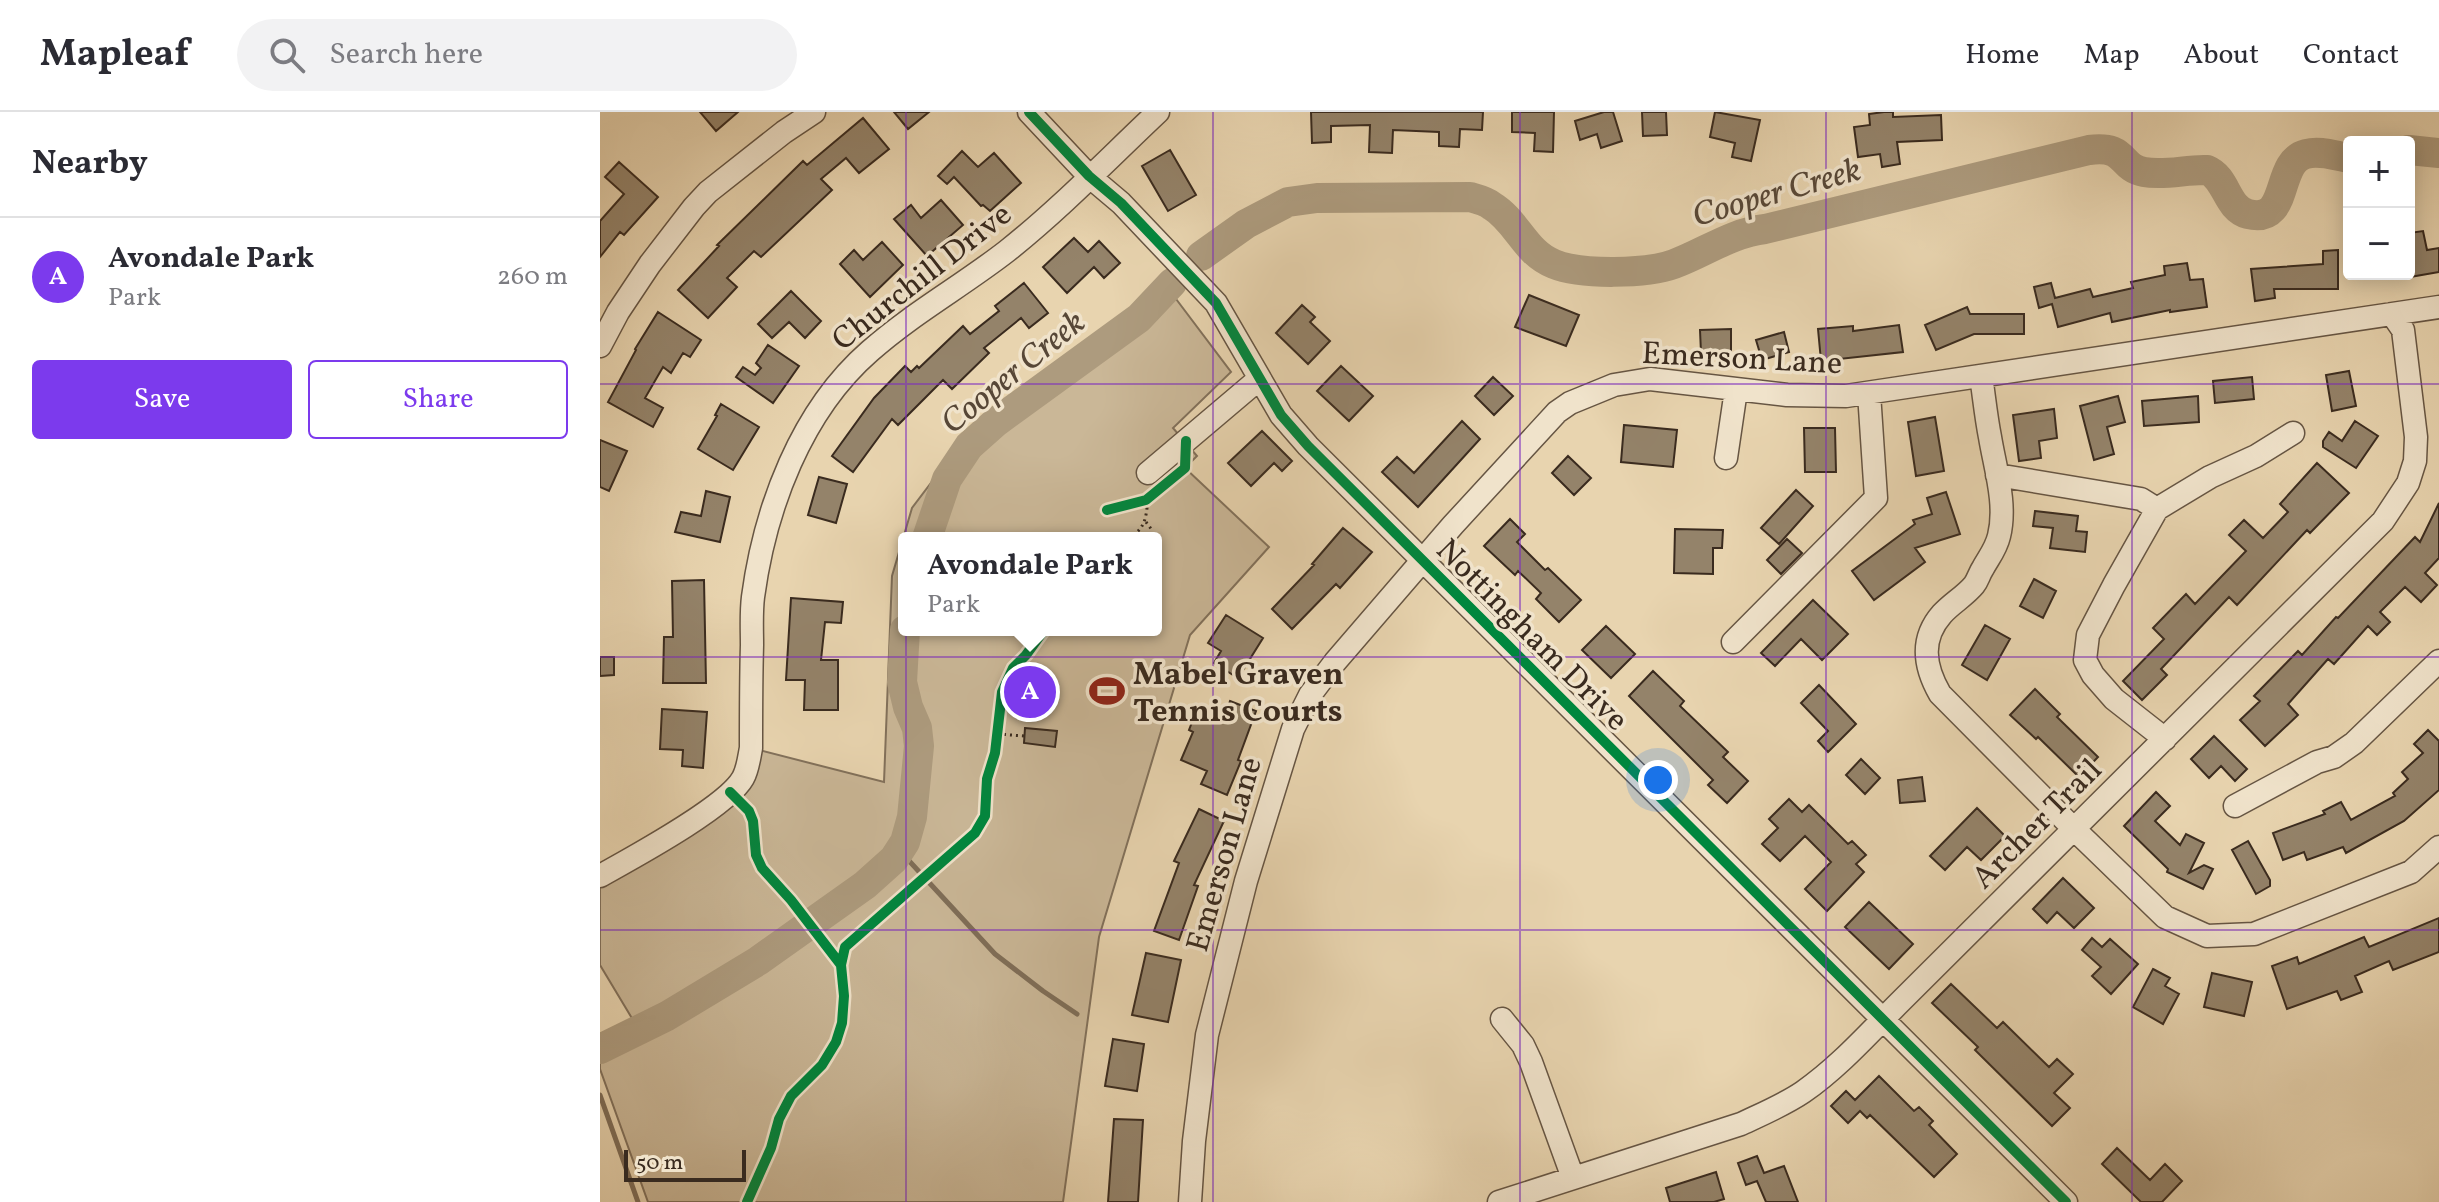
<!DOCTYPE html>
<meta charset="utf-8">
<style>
:root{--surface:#fff;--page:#f2f2f3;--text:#2b2b33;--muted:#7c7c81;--line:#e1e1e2;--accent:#7c3aed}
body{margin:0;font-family:Vollkorn,serif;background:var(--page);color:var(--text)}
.controls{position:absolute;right:24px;top:24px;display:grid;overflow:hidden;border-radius:8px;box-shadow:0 4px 20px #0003}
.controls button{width:72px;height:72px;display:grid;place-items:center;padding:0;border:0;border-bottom:2px solid var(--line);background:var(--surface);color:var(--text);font:40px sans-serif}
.scale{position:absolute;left:24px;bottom:20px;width:122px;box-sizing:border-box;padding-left:8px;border:4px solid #3a2b1f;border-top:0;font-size:22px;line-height:28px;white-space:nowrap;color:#3a2b1f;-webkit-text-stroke:6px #f0e3cb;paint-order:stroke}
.you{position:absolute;left:1058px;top:668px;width:28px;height:28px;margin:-20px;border:6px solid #fff;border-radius:50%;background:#1a73e8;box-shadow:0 0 0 12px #1a73e833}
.badge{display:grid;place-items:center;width:52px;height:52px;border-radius:50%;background:var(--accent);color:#fff;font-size:26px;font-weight:700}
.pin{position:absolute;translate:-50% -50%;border:4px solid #fff;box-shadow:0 2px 8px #0006}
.popup{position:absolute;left:298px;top:420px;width:264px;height:104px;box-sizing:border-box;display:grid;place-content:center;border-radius:8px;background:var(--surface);filter:drop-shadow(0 2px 6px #0005);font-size:26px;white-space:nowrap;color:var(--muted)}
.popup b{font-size:30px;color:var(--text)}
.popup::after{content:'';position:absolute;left:50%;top:100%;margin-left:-16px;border:16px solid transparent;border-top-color:var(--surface)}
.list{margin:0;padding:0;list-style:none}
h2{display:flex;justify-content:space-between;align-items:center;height:104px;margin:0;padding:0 32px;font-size:34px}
h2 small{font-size:26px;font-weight:400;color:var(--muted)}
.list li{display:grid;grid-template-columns:52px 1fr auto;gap:24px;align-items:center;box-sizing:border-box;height:120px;padding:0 32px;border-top:2px solid var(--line)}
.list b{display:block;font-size:30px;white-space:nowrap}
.list p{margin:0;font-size:26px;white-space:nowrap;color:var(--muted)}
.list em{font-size:26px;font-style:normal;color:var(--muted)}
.actions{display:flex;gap:16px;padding:24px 32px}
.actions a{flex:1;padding:18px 0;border:2px solid var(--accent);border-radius:8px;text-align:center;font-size:28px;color:var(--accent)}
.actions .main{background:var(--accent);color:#fff}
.icon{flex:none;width:44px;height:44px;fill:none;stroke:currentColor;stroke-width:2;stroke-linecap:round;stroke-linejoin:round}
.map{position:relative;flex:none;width:1839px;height:1090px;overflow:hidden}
header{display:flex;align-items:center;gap:48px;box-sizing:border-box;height:112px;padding:0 40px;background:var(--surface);border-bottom:2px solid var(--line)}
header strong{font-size:38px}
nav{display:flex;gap:44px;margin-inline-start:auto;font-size:28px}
.search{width:560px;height:72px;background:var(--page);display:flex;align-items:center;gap:20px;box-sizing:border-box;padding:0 28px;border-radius:44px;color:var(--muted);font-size:30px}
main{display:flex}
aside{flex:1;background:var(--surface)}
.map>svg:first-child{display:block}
</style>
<header>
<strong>Mapleaf</strong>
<div class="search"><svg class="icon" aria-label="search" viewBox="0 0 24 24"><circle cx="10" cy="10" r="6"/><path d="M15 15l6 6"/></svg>Search here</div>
<nav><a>Home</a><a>Map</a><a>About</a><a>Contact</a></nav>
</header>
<main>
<aside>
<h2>Nearby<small></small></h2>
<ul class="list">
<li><span class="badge">A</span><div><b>Avondale Park</b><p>Park</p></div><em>260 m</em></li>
</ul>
<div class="actions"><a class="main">Save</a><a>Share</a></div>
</aside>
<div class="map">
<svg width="1839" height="1090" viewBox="0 0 1839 1090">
<rect width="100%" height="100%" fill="#e8d4af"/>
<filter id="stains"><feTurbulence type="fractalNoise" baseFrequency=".0025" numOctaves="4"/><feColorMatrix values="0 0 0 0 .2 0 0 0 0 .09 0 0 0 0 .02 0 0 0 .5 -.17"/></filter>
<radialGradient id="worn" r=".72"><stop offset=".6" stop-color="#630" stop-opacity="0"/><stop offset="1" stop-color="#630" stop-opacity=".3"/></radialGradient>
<path fill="#cab797" stroke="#82715b" stroke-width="2" fill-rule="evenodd" d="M564,171L631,260L573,316L597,344L585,356L669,435L590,523L499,825L463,1090H48L0,957V937L36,913L0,853V764L113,695L151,636L284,670L292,464L312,396L365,326ZM304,426H556V518H304Z"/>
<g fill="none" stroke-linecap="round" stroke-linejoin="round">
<path stroke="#7f6e58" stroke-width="5" d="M300,739L395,842L443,879L477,902
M0,983L38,1090"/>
<path stroke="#ad9b7e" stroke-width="30" d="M1809,38L1839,41
M601,144L646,112L688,90L717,86L870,85C877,87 886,89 892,94C917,109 925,141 954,152C980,163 1047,162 1074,152C1106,140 1131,121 1165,117L1489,38C1528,33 1518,55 1544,60C1565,64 1587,57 1607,58C1627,66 1626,96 1648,102C1691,113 1674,50 1706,42C1721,38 1735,44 1749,46
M327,426L347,367L369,334L396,310L539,206L572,171
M0,937L67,904L158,849L265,773L294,747L305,730L312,705L319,634L317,616L308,595L302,570L305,518"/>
</g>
<path fill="#94836a" stroke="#3a2b1f" stroke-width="2" d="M100,0H138L116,19Z
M294,0H329L308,17Z
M711,0H883L882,18L860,17L859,35L839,34V20L793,18L792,41L769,40L770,13L731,14V30L712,31Z
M912,0H954L953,40L934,39L935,21L912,20Z
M1004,0H1013L1022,29L1001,36L997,22L980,28L975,9Z
M1042,0H1066L1067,23L1043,24Z
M1115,0L1160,8L1151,49L1132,45L1135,31L1110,25Z
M1284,0H1293V5L1341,3L1342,28L1297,30L1300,52L1282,55L1280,42L1258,45L1254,15L1270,13L1269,2Z
M263,6L289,37L259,61L246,46L221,67L232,78L161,145L154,139L127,166L137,175L108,206L78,178L119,134L117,133L203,49L207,53Z
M570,38L596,83L568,99L542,54Z
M362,39L378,55L394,41L421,71L390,99L383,93L381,94L354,65L347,72L338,64Z
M19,50L58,85L24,123L20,120L0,145V109L24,82L5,65Z
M341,88L363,113L327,144L294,107L311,93L321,106Z
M1823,119L1827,138L1839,136V160L1810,165L1809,121Z
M474,126L488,140L499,129L520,151L504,166L494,155L467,181L443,155Z
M282,130L303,153L270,185L240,152L254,138L263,148Z
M1738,138V177H1674L1675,186L1655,189L1651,157L1723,152V139Z
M1587,151L1590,168L1603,167L1607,195L1570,200V198L1512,210L1510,201L1458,215L1452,192L1439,196L1434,175L1451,171L1455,186L1490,177L1493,185L1533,176L1531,170L1565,163L1564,154Z
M424,171L448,201L429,216L421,206L384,236L389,241L352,277L343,268L298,313L292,307L253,360L232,344L274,286L305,254L311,260L317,254L319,256L363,214L370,222L399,199L395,194Z
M191,179L221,209L205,226L189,210L172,226L158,212Z
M929,183L979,203L966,234L915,215Z
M702,193L715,205L710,210L730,229L708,252L676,221Z
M1367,195L1370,202H1424V222H1374L1336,238L1325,213Z
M58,200L101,228L90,245L83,241L71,261L63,255L45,286L63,296L53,315L8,290L36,238L35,237Z
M1299,213L1303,240L1221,249L1218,217L1253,214V219Z
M1131,217V240L1101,241L1100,218Z
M1184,220L1189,240L1162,248L1156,228Z
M168,233L199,254L173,291L136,265L143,255L155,263L161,256L156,251Z
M741,254L773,284L749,309L717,279Z
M1749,259L1756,294L1732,299L1726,263Z
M893,265L913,284L894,303L875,284Z
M1652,265L1654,287L1615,291L1613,269Z
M1518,284L1525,310L1507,315L1514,342L1494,348L1480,294Z
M1598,284L1599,310L1544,314L1542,289Z
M121,292L159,315L133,358L98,337L117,304L115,303Z
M1454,297L1457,326L1439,329L1441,346L1419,349L1413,303Z
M1335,305L1344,359L1316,364L1308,310Z
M862,309L880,327L818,395L782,360L797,345L814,361Z
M1755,309L1778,324L1756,356L1723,335V329L1729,320L1742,329Z
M1024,313L1077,318L1073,355L1021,350Z
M1204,316H1235L1236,360H1205Z
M662,319L692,349L682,359L674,351L651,374L628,351Z
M0,328L27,339L9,379L0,375Z
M968,344L991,366L974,383L952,361Z
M1717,351L1749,381L1710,421L1707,418L1637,493L1629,485L1561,557L1567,563L1542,588L1523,569L1564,527L1553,516L1586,482L1595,492L1646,439L1629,423L1644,408L1663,426L1688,400L1680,392Z
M219,365L247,372L236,411L208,403Z
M1196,378L1213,394L1179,432L1161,416Z
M106,379L130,385L120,430L75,420L81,400L101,404Z
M1346,380L1360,422L1315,436L1325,450L1274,488L1252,459L1315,412L1313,408L1332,402L1327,386Z
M1839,391V446L1825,461L1837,473L1821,490L1805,475L1780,500L1790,510L1777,523L1768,514L1734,552L1728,547L1688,592L1698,603L1665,634L1640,608L1660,589L1654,584L1698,539L1702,543L1736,505L1738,506L1815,425L1820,430Z
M1435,399L1478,404L1476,419L1487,420L1485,440L1450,436L1453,416L1433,414Z
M910,407L925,422L917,430L945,458L948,456L981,488L959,510L936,487L941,481L918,459L915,463L884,434Z
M743,416L772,440L740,476L736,472L692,517L672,497L714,453L712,452Z
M1075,417L1123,418L1122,436H1113V462L1074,461Z
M1187,427L1202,441L1181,462L1167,448Z
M1434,467L1456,479L1443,506L1420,494Z
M104,468L106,571H63L64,525H73L72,469Z
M191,486L243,490L241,511L225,510L221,548H238V598H204L205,568H186Z
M1213,488L1248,522L1222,548L1201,527L1175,554L1161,541Z
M626,503L663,526L638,566L614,551L621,539L608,531Z
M1385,513L1410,527L1387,568L1362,553Z
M1006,514L1035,542L1011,566L982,538Z
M0,545H14V563L0,564Z
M1053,559L1084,589L1080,594L1128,640L1123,645L1148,669L1127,691L1108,673L1113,668L1029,584Z
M1219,573L1256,612L1228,640L1218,629L1228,619L1201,591Z
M1435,577L1460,602L1457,605L1498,645L1479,665L1438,625L1436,627L1410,603Z
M630,589L656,599L638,648L641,649L627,683L601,672L607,659L581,648L593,620L589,618L596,600L614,606L618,595L627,598Z
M62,597L107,600L103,656L82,654L83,638L60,637Z
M425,616L457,619L455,635L424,631Z
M1828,618L1839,629V678L1804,709L1746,741L1743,735L1707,748L1704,740L1683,748L1673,721L1725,702L1723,699L1741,690L1751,708L1795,684L1793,681L1808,667L1802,660L1823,641L1814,632Z
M1614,624L1647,657L1635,669L1621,654L1609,666L1591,647Z
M1261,647L1280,666L1265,682L1246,663Z
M1322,665L1325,689L1300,691L1298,668Z
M1556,680L1570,694L1555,709L1580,733L1586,722L1604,731L1589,761L1604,753L1613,757L1603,777L1567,760L1568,757L1524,714Z
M1189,687L1202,700L1209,693L1248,732L1252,729L1266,743L1256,752L1264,760L1227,799L1205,777L1231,750L1205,724L1180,749L1162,732L1178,716L1169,707Z
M1377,696L1405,724L1381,748L1367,735L1345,758L1330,744Z
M599,697L624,709L594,773L598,774L579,828L554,819L579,751L574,749Z
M1648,729L1670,768V774L1656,782L1632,738Z
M1463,766L1494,796L1474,816L1457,800L1447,811L1433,797Z
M1269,790L1313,832L1289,857L1245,815Z
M1839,806V840L1793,858L1789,849L1755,864L1762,880L1741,888L1737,879L1687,897L1672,854L1697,845L1699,852L1764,825L1769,835Z
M1492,826L1502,835L1510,827L1538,852L1511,882L1492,864L1501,855L1482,838Z
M546,841L581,848L568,910L532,903Z
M1553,857L1570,866L1565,874L1579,882L1563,912L1533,895Z
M1612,861L1652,870L1644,904L1604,895Z
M1351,872L1397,916L1403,910L1449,955L1457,947L1473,962L1454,981L1470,996L1452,1014L1375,938L1378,935L1332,891Z
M513,927L544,932L537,979L505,974Z
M1279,964L1314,999L1319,995L1333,1009L1329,1013L1357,1042L1334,1065L1270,1003L1267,1006L1260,999L1248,1011L1231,994L1246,979L1255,988Z
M514,1007L543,1008L538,1090H508Z
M1517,1036L1550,1068L1565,1052L1582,1069L1562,1090H1541L1502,1052Z
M1157,1044L1164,1061L1184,1054L1198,1090H1166L1157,1069L1146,1073L1138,1051Z
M1116,1060L1124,1087L1114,1090H1070L1066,1076Z"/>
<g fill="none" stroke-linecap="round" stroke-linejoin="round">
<g stroke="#665543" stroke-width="25">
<path id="minor" d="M429,0L489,64L521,91L616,191L681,303L708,334L1466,1090
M0,234L18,200L50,152L94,95L108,80L184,20L214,0
M1381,264C1384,284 1386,305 1390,325C1395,356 1407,392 1399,424C1396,437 1389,445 1383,456C1379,462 1378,468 1374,473C1365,484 1352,491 1342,502C1320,527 1324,554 1340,582L1474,717L1565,805L1607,824L1654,822L1811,760L1839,735
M1126,346L1136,278
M548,361L659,267
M1397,363L1541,387L1557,397
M1133,530L1276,386L1269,281
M1565,627L1514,587L1493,563L1485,548L1488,523L1514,473L1557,397L1610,365L1656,344L1693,321
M1635,694L1717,650L1734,645L1754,631L1839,549
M0,764C32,746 127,695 143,666C148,657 149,646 151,636C151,602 151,568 152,533C152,518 151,501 153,485C165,396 201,299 270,239C313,201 362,174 407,139C460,97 508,47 558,0
M902,907L923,933L931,950L973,1066
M590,1090L594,1029L607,923L646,769L693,617L710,583L735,550L853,413L957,300L970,291L1014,273L1050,267L1187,283L1246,284L1839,195
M899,1090L1141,1012C1162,1002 1184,993 1203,980C1239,955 1269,921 1300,890L1783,409L1808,371L1815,349L1816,325L1803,218L1792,202"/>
</g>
<path stroke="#3a2b1f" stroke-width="3" stroke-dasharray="2 4" stroke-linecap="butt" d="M546,410L552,418
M485,425L486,426
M528,426C546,417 546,405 548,387
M463,518L467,521
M398,622L424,624"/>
<use href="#minor" stroke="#f0e3cb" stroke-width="22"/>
<g stroke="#f0e3cb" stroke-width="15">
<path id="cycleway" d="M429,0L489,64L521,91L616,191L681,303L708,334L1466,1090
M507,398L546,388L585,356L586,329
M130,680L149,699L153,709L156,743L162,756L191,788L241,853
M147,1090L171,1036L179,1007L191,984L222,953L236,930L242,911L244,884L241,853L245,835L375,721L385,704L387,667L395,641L402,580L413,556L426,543L444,518"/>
</g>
<use href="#cycleway" stroke="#00873e" stroke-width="10"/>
</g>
<path fill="none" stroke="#7b2cbf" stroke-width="2" stroke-opacity="0.55" d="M306,0V1090M613,0V1090M920,0V1090M1226,0V1090M1532,0V1090M0,272H1839M0,545H1839M0,818H1839"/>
<defs>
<g id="stadium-bare" transform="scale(2.76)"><path d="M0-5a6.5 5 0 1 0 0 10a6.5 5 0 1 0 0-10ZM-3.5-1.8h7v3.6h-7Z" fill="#8f2418" stroke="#f0e3cb" stroke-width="2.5" paint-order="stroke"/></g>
</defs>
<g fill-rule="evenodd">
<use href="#stadium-bare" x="507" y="579"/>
</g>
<g text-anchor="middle" stroke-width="7" stroke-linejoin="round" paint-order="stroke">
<g font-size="32" fill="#3a2b1f" stroke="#f0e3cb">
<text transform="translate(321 164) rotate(-38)" y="11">Churchill Drive</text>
<text transform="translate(1142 245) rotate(3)" y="11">Emerson Lane</text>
<text transform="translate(933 522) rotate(45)" y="11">Nottingham Drive</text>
<text transform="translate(1436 711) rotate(-45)" y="11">Archer Trail</text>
<text transform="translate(623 742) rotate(-74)" y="11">Emerson Lane</text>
</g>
<g font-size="32" font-weight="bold" fill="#3a2b1f" stroke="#f0e3cb" text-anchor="start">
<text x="533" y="572">Mabel Graven<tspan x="533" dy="37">Tennis Courts</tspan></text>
</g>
<g font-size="34" font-style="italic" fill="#574737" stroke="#f0e3cb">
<text transform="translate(1176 79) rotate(-16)" y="12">Cooper Creek</text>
<text transform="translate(412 259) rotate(-39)" y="12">Cooper Creek</text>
</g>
</g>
<rect width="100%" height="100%" filter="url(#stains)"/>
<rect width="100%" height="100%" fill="url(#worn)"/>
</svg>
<div class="controls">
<button>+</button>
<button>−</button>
</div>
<div class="scale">50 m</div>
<div class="you"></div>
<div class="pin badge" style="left:430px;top:580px">A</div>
<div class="popup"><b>Avondale Park</b>Park</div>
</div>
</main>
